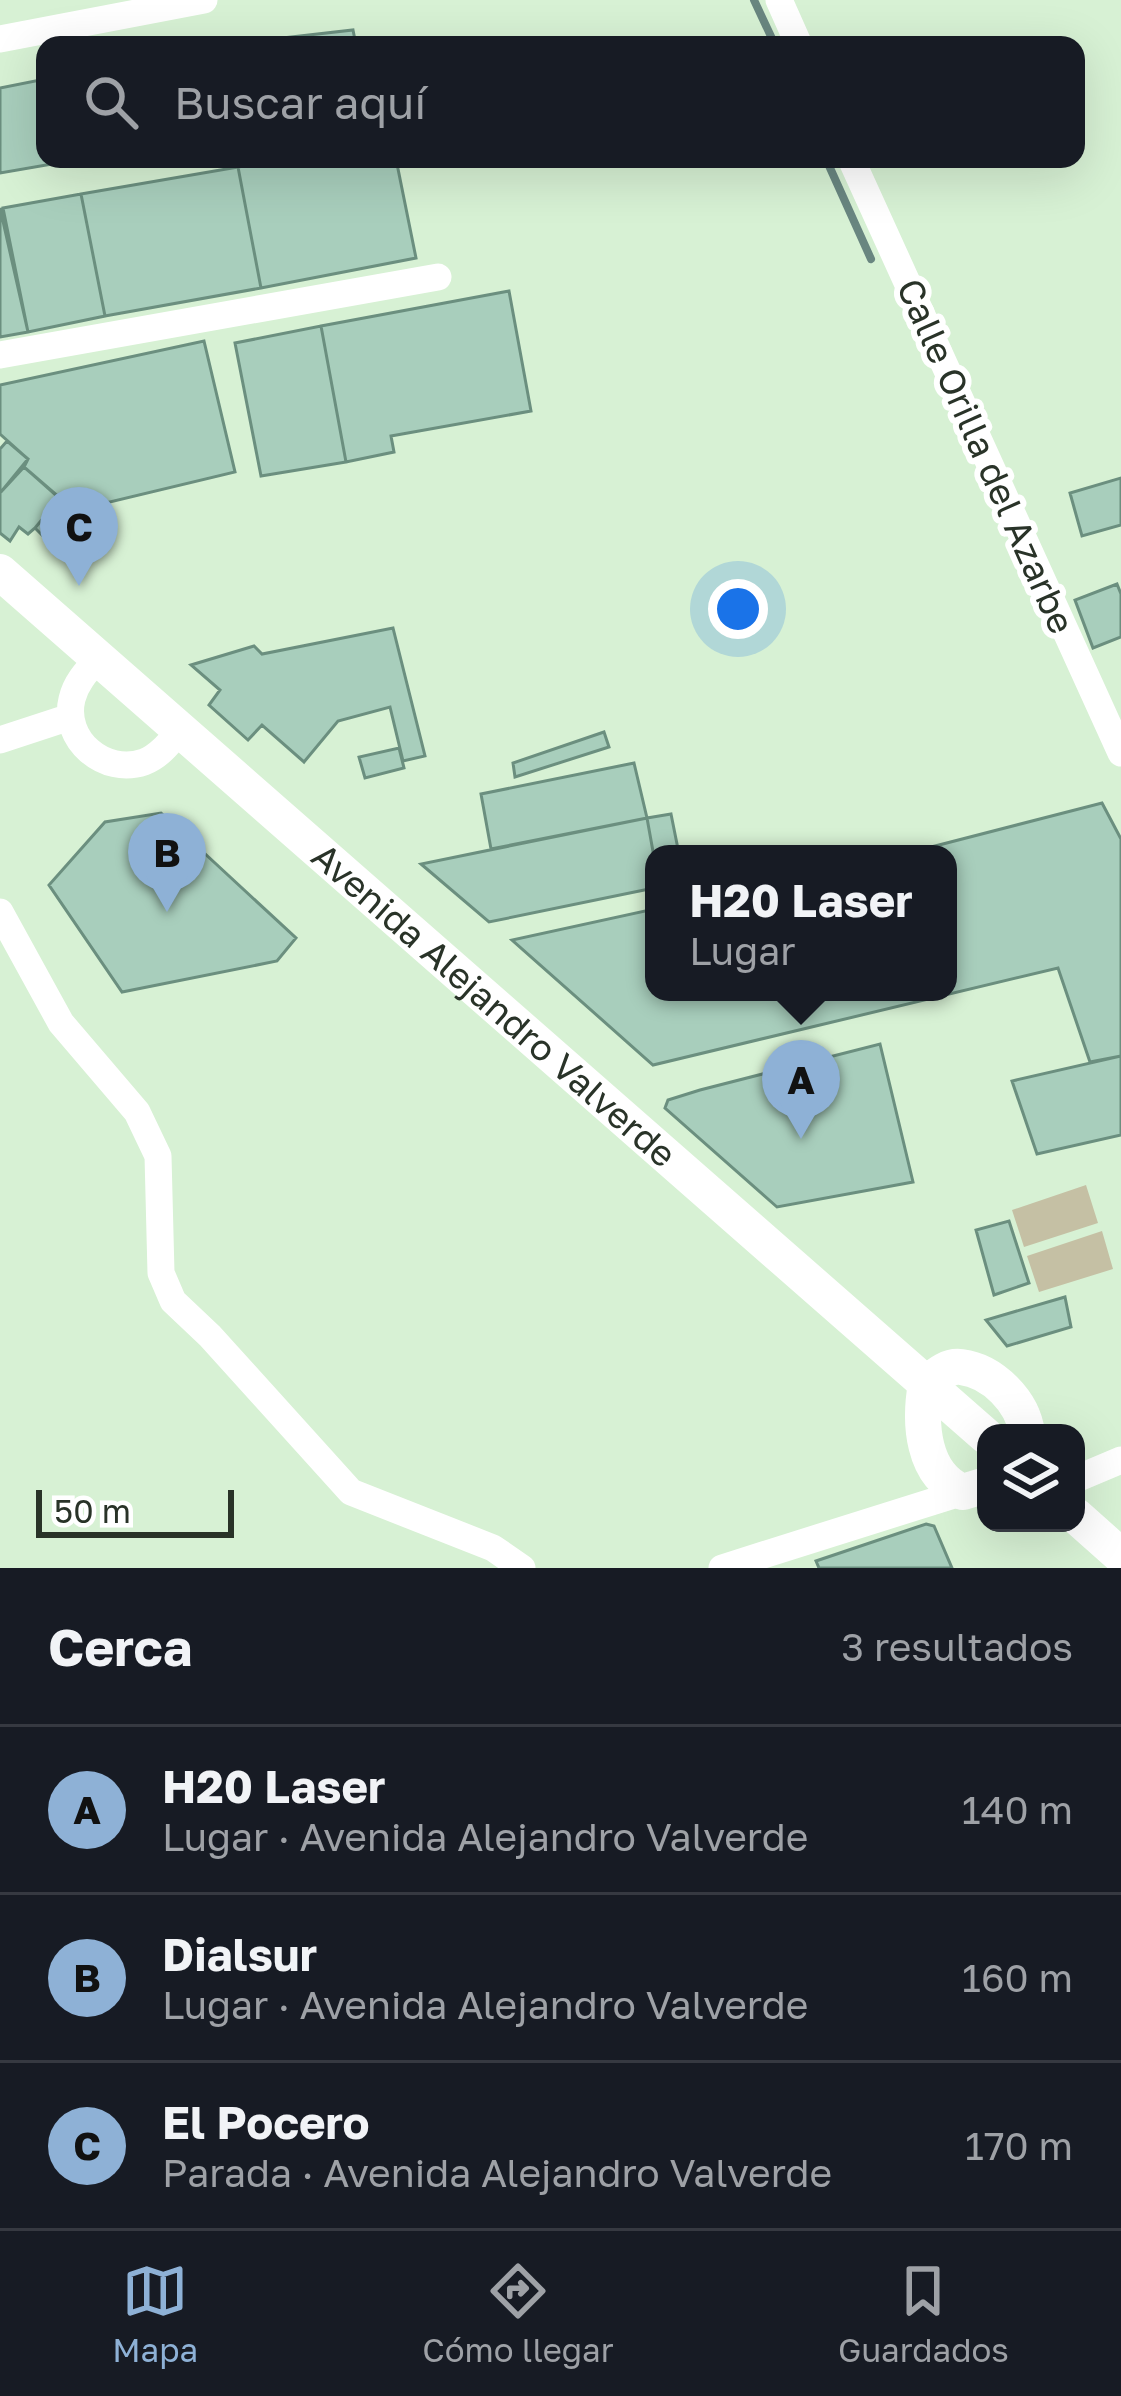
<!DOCTYPE html>
<html lang="es">
<meta charset="utf-8">
<style>
:root{--surface:#171b24;--page:#242831;--text:#f1f3f6;--muted:#9ea1a6;--line:#363941;--accent:#8eb1d6}
body{margin:0;font-family:"Golos Text",sans-serif;background:var(--page);color:var(--text)}
.controls{position:absolute;right:36px;bottom:36px;display:grid;overflow:hidden;border-radius:24px;box-shadow:0 12px 48px #0002}
.controls button{width:108px;height:108px;display:grid;place-items:center;padding:0;border:0;border-bottom:3px solid var(--line);background:var(--surface);color:var(--text);font:60px sans-serif}
.scale{position:absolute;left:36px;bottom:30px;width:198px;box-sizing:border-box;padding-left:12px;border:6px solid #293328;border-top:0;font-size:33px;line-height:42px;white-space:nowrap;color:#293328;-webkit-text-stroke:9px #fff;paint-order:stroke}
.you{position:absolute;left:738px;top:609px;width:42px;height:42px;margin:-30px;border:9px solid #fff;border-radius:50%;background:#1a73e8;box-shadow:0 0 0 18px #1a73e833}
.badge{display:grid;place-items:center;width:78px;height:78px;border-radius:50%;background:var(--accent);color:#111;font-size:39px;font-weight:700}
.pin{position:absolute;translate:-50% -99px;filter:drop-shadow(0 3px 6px #0008)}
.pin::after{content:'';position:absolute;top:63px;width:42px;height:36px;background:inherit;clip-path:polygon(0 0,100% 0,50% 100%)}
.popup{position:absolute;left:645px;top:845px;width:312px;height:156px;box-sizing:border-box;display:grid;place-content:center;border-radius:24px;background:var(--surface);filter:drop-shadow(0 3px 9px #0005);font-size:39px;white-space:nowrap;color:var(--muted)}
.popup b{font-size:45px;color:var(--text)}
.popup::after{content:'';position:absolute;left:50%;top:100%;margin-left:-24px;border:24px solid transparent;border-top-color:var(--surface)}
.list{margin:0;padding:0;list-style:none}
h2{display:flex;justify-content:space-between;align-items:center;height:156px;margin:0;padding:0 48px;font-size:51px}
h2 small{font-size:39px;font-weight:400;color:var(--muted)}
.list li{display:grid;grid-template-columns:78px 1fr auto;gap:36px;align-items:center;box-sizing:border-box;height:168px;padding:0 48px;border-top:3px solid var(--line)}
.list b{display:block;font-size:45px;white-space:nowrap}
.list p{margin:0;font-size:39px;white-space:nowrap;color:var(--muted)}
.list em{font-size:39px;font-style:normal;color:var(--muted)}
.icon{flex:none;width:66px;height:66px;fill:none;stroke:currentColor;stroke-width:2;stroke-linecap:round;stroke-linejoin:round}
.map{position:relative;flex:none;width:1121px;height:1568px;overflow:hidden}
.search{position:absolute;background:var(--surface);box-shadow:0 12px 48px #0002;left:36px;right:36px;top:36px;height:132px;display:flex;align-items:center;gap:30px;box-sizing:border-box;padding:0 42px;border-radius:24px;color:var(--muted);font-size:45px}
.sheet{height:660px;background:var(--surface)}
nav{display:flex;justify-content:space-around;align-items:center;box-sizing:border-box;height:168px;border-top:3px solid var(--line);background:var(--surface);font-size:33px;color:var(--muted)}
nav a{display:grid;justify-items:center;gap:6px}
nav .on{color:var(--accent)}
.map>svg:first-child{display:block}
</style>
<div class="map">
<svg width="1121" height="1568" viewBox="0 0 1121 1568">
<rect width="100%" height="100%" fill="#d7f1d4"/>
<path fill="#c5c0a4" d="M1086,1185L1098,1223L1024,1247L1012,1210Z
M1102,1231L1113,1269L1039,1292L1027,1256Z"/>
<g fill="none" stroke-linecap="round" stroke-linejoin="round">
<path stroke="#698680" stroke-width="8" d="M754,0L775,45
M826,159L871,259"/>
</g>
<path fill="#a8cebc" stroke="#6b8f7f" stroke-width="3" d="M353,30L356,45H228L238,43Z
M45,79V159H81L0,173V88Z
M285,159H396L416,258L261,288L238,167Z
M238,167L261,288L105,316L81,194Z
M81,194L105,316L28,332L3,208Z
M0,208L28,332L0,337Z
M509,291L531,411L391,436L394,452L346,462L321,326Z
M321,326L346,462L261,476L235,343Z
M204,341L235,472L97,505L85,521L24,467L28,459L0,434V385Z
M7,441L28,459L0,493V449Z
M24,467L60,498L35,528L28,534L19,527L10,541L0,533V493Z
M1121,478V525L1082,536L1070,493Z
M60,498L85,521L103,536L55,548L35,528Z
M1117,584L1121,594V637L1093,648L1075,600Z
M393,628L425,756L403,761L390,707L338,721L304,762L262,725L248,740L209,705L220,690L191,665L254,646L262,654Z
M604,732L609,747L515,777L513,763Z
M399,748L404,768L365,778L359,757Z
M634,763L647,818L491,849L481,794Z
M1102,803L1121,839V1056L1090,1062L1058,968L653,1065L512,940L654,909V992H948V854H904Z
M161,813L296,938L277,961L122,992L49,885L105,822Z
M671,814L679,854L654,857L647,818Z
M647,818L654,857V888L489,922L421,864Z
M880,1044L913,1182L777,1207L665,1108L668,1100L700,1090Z
M1121,1056V1135L1037,1154L1012,1081Z
M1009,1221L1029,1283L994,1295L976,1230Z
M1065,1297L1071,1327L1007,1346L986,1320Z
M926,1524L934,1526L952,1568H819L816,1561Z"/>
<g fill="none" stroke-linecap="round" stroke-linejoin="round">
<path stroke="#fff" stroke-width="27" d="M779,0L799,45
M0,39L204,0
M851,159L1121,753
M0,355L438,277
M98,659C87,671 76,682 72,699C62,739 104,776 144,762C160,756 170,742 180,730
M0,740L70,717
M0,912L61,1023L137,1112L158,1156L161,1273L173,1301L210,1336L351,1492L493,1548L522,1568
M1076,1479L1121,1460
M722,1568L963,1492"/>
<g stroke="#fff" stroke-width="36">
<path id="s1" d="M0,572L986,1436"/>
<path d="M986,1485L963,1492C922,1475 919,1423 926,1384C936,1376 947,1365 961,1367C993,1371 1023,1402 1027,1433"/>
<path d="M1076,1516L1121,1556"/>
</g>
</g>
<g text-anchor="middle" stroke-width="12" stroke-linejoin="round" paint-order="stroke">
<g font-size="36" fill="#293328" stroke="#fff">
<text transform="translate(986 456) rotate(66)" y="13">Calle Orilla del Azarbe</text>
<text dy="13" stroke="none"><textPath href="#s1" startOffset="657">Avenida Alejandro Valverde</textPath></text>
</g>
</g>
</svg>
<div class="controls">
<button><svg class="icon" aria-label="layers" viewBox="0 0 24 24"><path d="M12 4l9 5-9 5-9-5zM3 14l9 5 9-5"/></svg></button>
</div>
<div class="scale">50 m</div>
<div class="you"></div>
<div class="pin badge" style="left:801px;top:1139px">A</div>
<div class="popup"><b>H20 Laser</b>Lugar</div>
<div class="pin badge" style="left:167px;top:912px">B</div>
<div class="pin badge" style="left:79px;top:586px">C</div>
<div class="search"><svg class="icon" aria-label="search" viewBox="0 0 24 24"><circle cx="10" cy="10" r="6"/><path d="M15 15l6 6"/></svg>Buscar aquí</div>
</div>
<section class="sheet">
<h2>Cerca<small>3 resultados</small></h2>
<ul class="list">
<li><span class="badge">A</span><div><b>H20 Laser</b><p>Lugar · Avenida Alejandro Valverde</p></div><em>140 m</em></li>
<li><span class="badge">B</span><div><b>Dialsur</b><p>Lugar · Avenida Alejandro Valverde</p></div><em>160 m</em></li>
<li><span class="badge">C</span><div><b>El Pocero</b><p>Parada · Avenida Alejandro Valverde</p></div><em>170 m</em></li>
</ul>
</section>
<nav>
<a class="on"><svg class="icon" aria-label="map" viewBox="0 0 24 24"><path d="M3 6l6-2 6 2 6-2v14l-6 2-6-2-6 2zM9 4v14M15 6v14"/></svg>Mapa</a>
<a><svg class="icon" aria-label="directions" viewBox="0 0 24 24"><path d="M12 3l9 9-9 9-9-9zM9 14v-3h6M13 9l2 2-2 2"/></svg>Cómo llegar</a>
<a><svg class="icon" aria-label="saved" viewBox="0 0 24 24"><path d="M7 4h10v16l-5-4-5 4z"/></svg>Guardados</a>
</nav>
